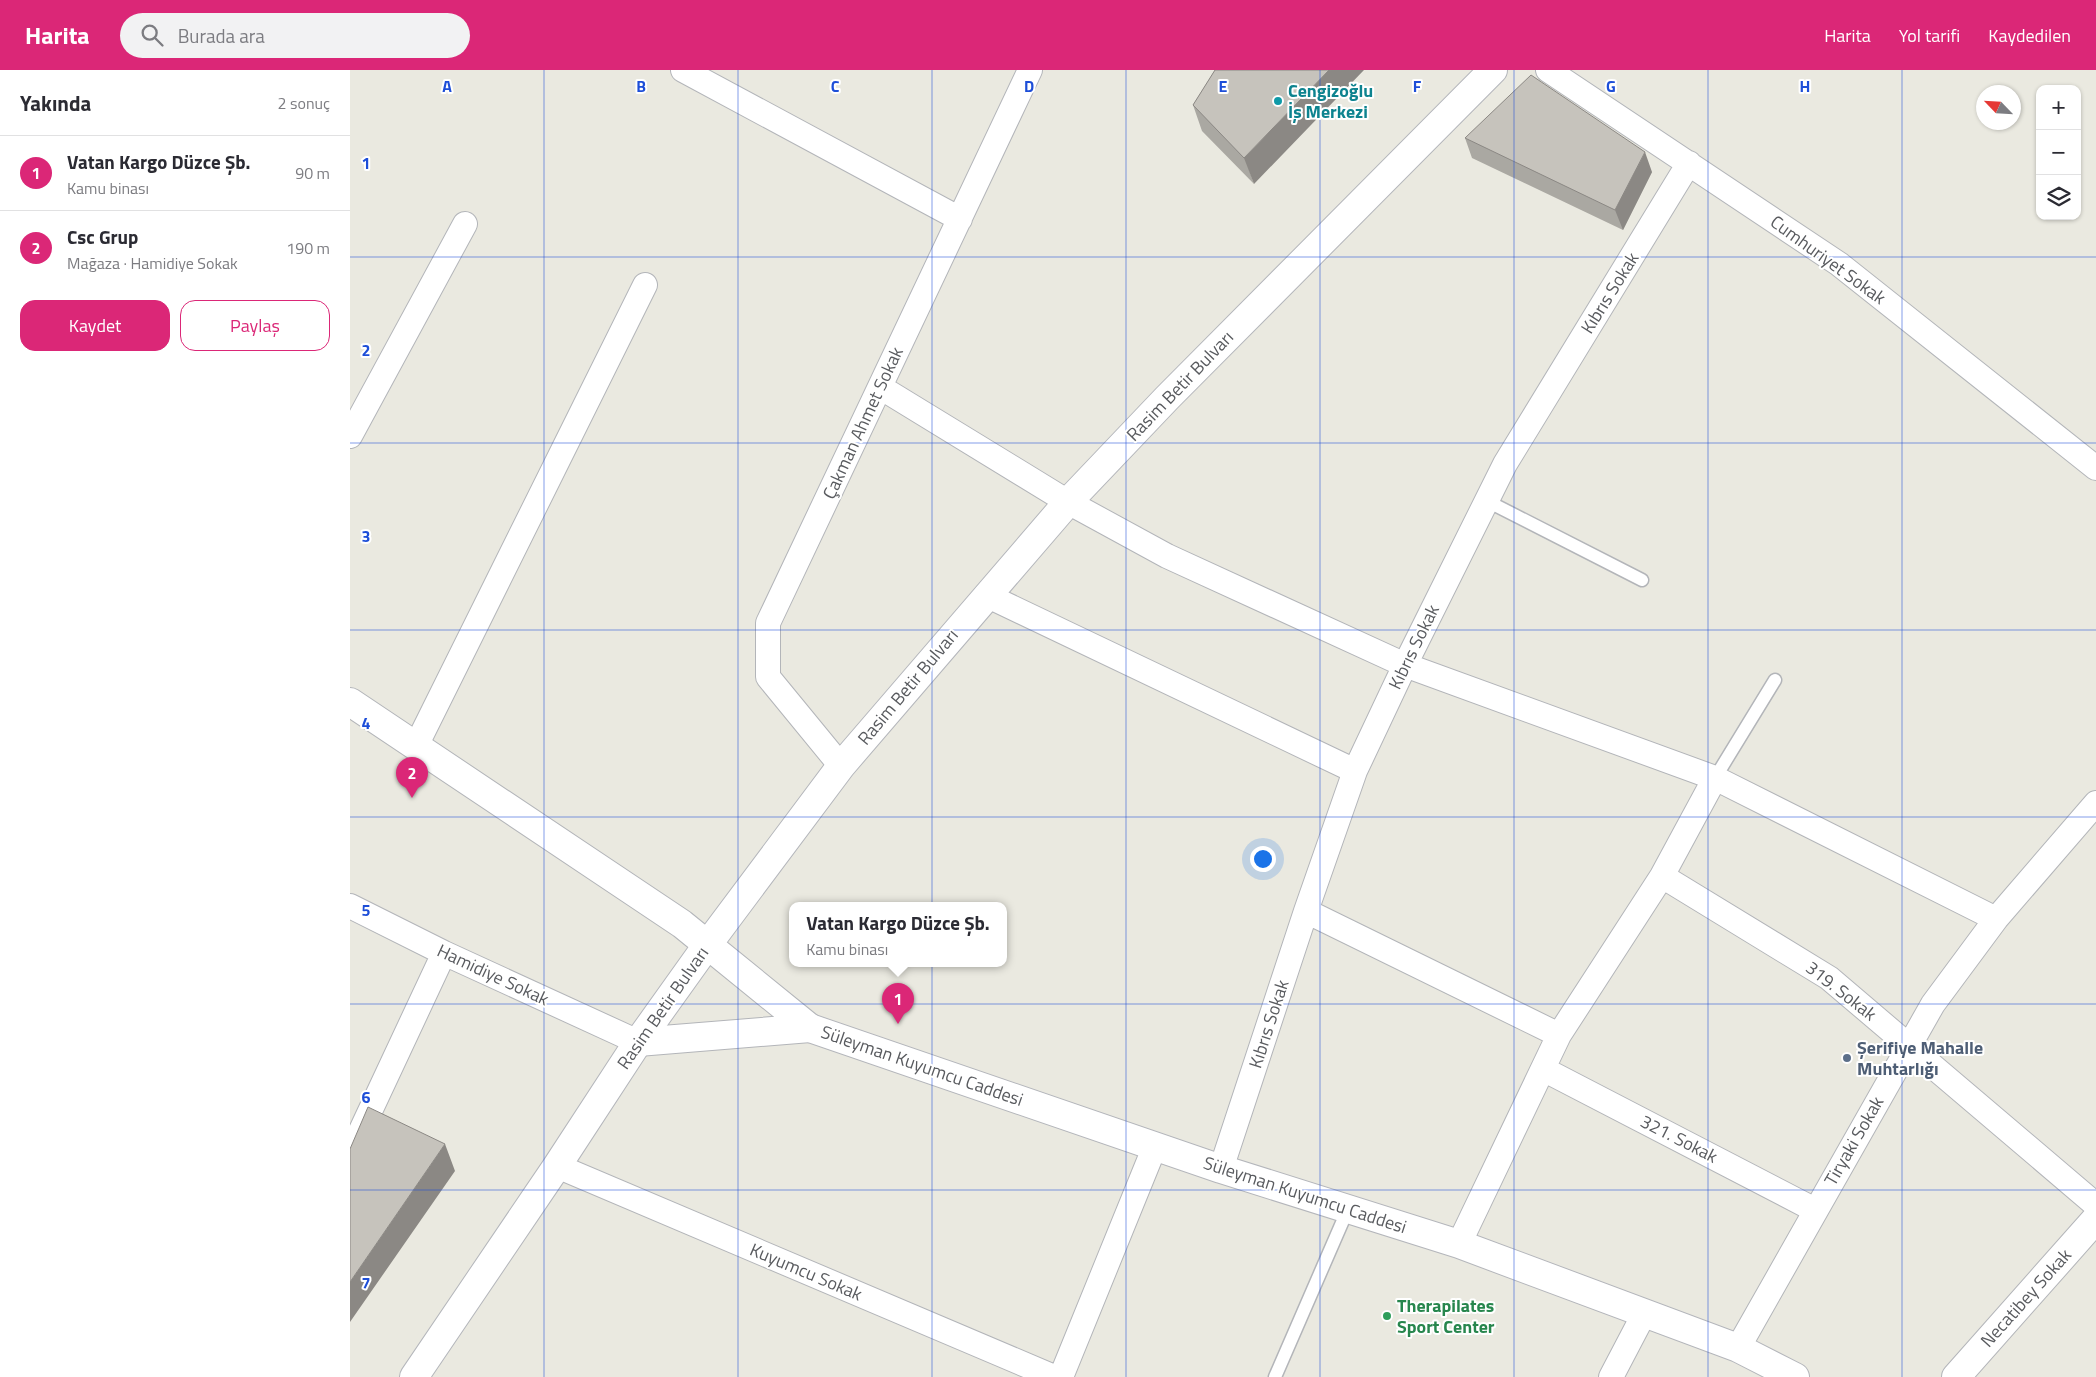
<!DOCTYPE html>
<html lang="tr">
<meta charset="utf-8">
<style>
:root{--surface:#fff;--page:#f2f2f3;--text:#2b2b33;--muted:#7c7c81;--line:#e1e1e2;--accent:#db2777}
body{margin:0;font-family:"Titillium Web",sans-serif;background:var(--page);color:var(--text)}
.controls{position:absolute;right:15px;top:15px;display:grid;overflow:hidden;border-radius:10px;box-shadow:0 1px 4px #0004}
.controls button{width:45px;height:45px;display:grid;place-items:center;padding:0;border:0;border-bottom:1px solid var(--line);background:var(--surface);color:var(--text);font:25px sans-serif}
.compass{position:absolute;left:1626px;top:15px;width:45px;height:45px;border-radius:50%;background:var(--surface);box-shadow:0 1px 4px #0004;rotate:295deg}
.you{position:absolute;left:912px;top:788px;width:18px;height:18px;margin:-12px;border:4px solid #fff;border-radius:50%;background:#1a73e8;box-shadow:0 0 0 8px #1a73e833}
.badge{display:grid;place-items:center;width:32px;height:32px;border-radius:50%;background:var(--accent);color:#fff;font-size:16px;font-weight:700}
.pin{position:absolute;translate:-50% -41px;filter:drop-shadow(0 1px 2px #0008)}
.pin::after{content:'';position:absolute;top:26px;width:18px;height:15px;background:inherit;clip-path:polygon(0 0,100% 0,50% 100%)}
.popup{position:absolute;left:439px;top:832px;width:218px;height:65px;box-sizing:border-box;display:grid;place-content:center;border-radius:10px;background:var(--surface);filter:drop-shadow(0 1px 4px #0005);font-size:16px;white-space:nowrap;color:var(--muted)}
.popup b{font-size:19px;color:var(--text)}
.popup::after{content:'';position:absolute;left:50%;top:100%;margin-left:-10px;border:10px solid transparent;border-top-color:var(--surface)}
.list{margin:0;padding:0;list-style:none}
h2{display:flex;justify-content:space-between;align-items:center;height:65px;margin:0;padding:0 20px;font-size:21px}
h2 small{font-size:16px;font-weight:400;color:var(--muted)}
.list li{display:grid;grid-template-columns:32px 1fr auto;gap:15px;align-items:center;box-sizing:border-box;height:75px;padding:0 20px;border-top:1px solid var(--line)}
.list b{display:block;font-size:19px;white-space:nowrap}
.list p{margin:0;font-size:16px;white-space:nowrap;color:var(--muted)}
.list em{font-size:16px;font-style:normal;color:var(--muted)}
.actions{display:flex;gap:10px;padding:15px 20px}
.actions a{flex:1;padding:11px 0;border:1px solid var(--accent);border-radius:15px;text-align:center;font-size:18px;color:var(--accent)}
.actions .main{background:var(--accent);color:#fff}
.icon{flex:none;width:28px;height:28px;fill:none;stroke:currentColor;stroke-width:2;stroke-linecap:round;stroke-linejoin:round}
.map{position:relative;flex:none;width:1746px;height:1307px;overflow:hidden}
header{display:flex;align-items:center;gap:30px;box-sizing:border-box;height:70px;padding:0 25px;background:var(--accent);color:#fff}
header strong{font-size:24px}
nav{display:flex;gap:28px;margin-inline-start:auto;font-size:18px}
.search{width:350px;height:45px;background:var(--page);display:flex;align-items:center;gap:12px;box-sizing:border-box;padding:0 18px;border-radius:28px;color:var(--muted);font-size:19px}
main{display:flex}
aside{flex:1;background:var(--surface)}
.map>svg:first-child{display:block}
</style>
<header>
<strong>Harita</strong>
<div class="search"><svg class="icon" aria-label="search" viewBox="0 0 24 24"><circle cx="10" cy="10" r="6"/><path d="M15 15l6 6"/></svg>Burada ara</div>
<nav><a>Harita</a><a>Yol tarifi</a><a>Kaydedilen</a></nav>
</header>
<main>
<aside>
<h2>Yakında<small>2 sonuç</small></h2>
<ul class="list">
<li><span class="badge">1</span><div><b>Vatan Kargo Düzce Şb.</b><p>Kamu binası</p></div><em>90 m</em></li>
<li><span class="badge">2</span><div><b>Csc Grup</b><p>Mağaza · Hamidiye Sokak</p></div><em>190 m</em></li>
</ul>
<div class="actions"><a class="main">Kaydet</a><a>Paylaş</a></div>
</aside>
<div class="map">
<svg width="1746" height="1307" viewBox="0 0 1746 1307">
<rect width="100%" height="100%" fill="#eae9e0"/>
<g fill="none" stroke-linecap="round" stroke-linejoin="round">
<g stroke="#b3b5b9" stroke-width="15">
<path id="service" d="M1137,431L1292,510
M1365,708L1425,610
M925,1307L998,1139"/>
</g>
<g stroke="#b3b5b9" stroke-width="26">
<path id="minor" d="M333,0L610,149
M1198,0L1489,194L1746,398
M530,317L718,432L817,486L1055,595L1365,708L1646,849
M0,366L115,154
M636,525L1005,701
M66,676L295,215
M491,696L418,607V553L680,0
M1312,806L1479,908L1746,1135
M0,836L94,883L288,972
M956,841L1209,965
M1193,999L1465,1140
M0,1084L94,883
M207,1096L704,1307
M871,1099L956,841L1005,701L1055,595L1155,394L1339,93
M1109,1174L1209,965L1312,806L1365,708
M1388,1278L1583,934L1646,849L1746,733
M711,1307L805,1076
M1261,1307L1294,1244"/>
</g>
<g stroke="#b3b5b9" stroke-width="30">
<path id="tertiary" d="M0,632L332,854L460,958
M288,972L460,958
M1606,1307L1746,1149"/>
</g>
<g stroke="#b4b6bb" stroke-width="30">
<path id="secondary" d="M460,958L871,1099L1109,1174L1388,1278L1445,1307
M64,1307L207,1096L288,972L358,874L491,696L718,432L817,328L1143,0"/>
</g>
<use href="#service" stroke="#fff" stroke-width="12"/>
<use href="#minor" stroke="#fff" stroke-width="24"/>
<use href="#tertiary" stroke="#fff" stroke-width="28"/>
<use href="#secondary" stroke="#fff" stroke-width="28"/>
</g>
<path fill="#aaa8a2" d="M865,0L904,114L852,61L843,35Z
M1115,68L1302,102L1273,160L1122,88Z"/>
<path fill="#8b8884" d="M979,0H1014L904,114L894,88Z
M1295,82L1302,102L1273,160L1265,140Z
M95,1074L105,1101L0,1252V1212Z"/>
<path fill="#c6c3bc" stroke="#8b8884" d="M865,0H979L894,88L843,35Z
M1181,5L1295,82L1265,140L1115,68Z
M18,1037L95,1074L0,1212V1079Z"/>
<path fill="none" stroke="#1d4ed8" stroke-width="1" stroke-opacity="0.55" d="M194,0V1307M388,0V1307M582,0V1307M776,0V1307M970,0V1307M1164,0V1307M1358,0V1307M1552,0V1307M0,187H1746M0,373H1746M0,560H1746M0,747H1746M0,934H1746M0,1120H1746"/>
<circle fill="#0f9aa8" stroke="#fff" stroke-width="2" cx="928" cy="31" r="5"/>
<circle fill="#5c6f8a" stroke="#fff" stroke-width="2" cx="1497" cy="988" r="5"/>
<circle fill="#2e9e5b" stroke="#fff" stroke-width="2" cx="1037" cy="1246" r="5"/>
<g text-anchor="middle" stroke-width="4" stroke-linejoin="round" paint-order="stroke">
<g font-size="18" font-weight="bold" fill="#0d838f" stroke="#fff" text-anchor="start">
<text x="938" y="27">Cengizoğlu<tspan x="938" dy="21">İş Merkezi</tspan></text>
</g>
<g font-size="18" fill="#595b5f" stroke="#fff">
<text transform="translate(1478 190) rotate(36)" y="6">Cumhuriyet Sokak</text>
<text transform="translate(1260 223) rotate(-58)" y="6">Kıbrıs Sokak</text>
<text transform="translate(830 316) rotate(-46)" y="6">Rasim Betir Bulvarı</text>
<text transform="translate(513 353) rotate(-65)" y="6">Çakman Ahmet Sokak</text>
<text transform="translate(1064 577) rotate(-64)" y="6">Kıbrıs Sokak</text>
<text transform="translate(558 617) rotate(-50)" y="6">Rasim Betir Bulvarı</text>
<text transform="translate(143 905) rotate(25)" y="6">Hamidiye Sokak</text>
<text transform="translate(1491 921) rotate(38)" y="6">319. Sokak</text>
<text transform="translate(313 938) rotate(-55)" y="6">Rasim Betir Bulvarı</text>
<text transform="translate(919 954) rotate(-72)" y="6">Kıbrıs Sokak</text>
<text transform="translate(572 996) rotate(19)" y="6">Süleyman Kuyumcu Caddesi</text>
<text transform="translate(1329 1069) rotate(27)" y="6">321. Sokak</text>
<text transform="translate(1504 1071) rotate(-60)" y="6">Tiryaki Sokak</text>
<text transform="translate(955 1125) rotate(18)" y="6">Süleyman Kuyumcu Caddesi</text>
<text transform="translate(456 1202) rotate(23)" y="6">Kuyumcu Sokak</text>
<text transform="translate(1676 1228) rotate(-48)" y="6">Necatibey Sokak</text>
</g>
<g font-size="18" font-weight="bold" fill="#4e5e75" stroke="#fff" text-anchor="start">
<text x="1507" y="984">Şerifiye Mahalle<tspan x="1507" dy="21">Muhtarlığı</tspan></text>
</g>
<g font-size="18" font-weight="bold" fill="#27864d" stroke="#fff" text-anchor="start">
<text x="1047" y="1242">Therapilates<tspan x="1047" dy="21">Sport Center</tspan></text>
</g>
</g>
<g font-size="16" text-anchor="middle" font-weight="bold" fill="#1d4ed8" stroke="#fff" stroke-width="4" stroke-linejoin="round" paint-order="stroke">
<text x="97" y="22">A</text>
<text x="291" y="22">B</text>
<text x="485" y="22">C</text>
<text x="679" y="22">D</text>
<text x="873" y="22">E</text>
<text x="1067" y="22">F</text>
<text x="1261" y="22">G</text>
<text x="1455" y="22">H</text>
<text x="16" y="99">1</text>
<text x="16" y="286">2</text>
<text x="16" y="472">3</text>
<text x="16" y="659">4</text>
<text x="16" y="846">5</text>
<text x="16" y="1033">6</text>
<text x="16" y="1219">7</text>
</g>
</svg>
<div class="controls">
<button>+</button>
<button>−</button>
<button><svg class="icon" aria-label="layers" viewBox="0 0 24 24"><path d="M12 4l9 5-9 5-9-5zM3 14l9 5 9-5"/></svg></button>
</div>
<svg class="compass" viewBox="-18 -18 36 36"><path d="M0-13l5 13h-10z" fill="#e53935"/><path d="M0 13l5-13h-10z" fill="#7c7c81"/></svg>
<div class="you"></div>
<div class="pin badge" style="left:548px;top:954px">1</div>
<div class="popup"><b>Vatan Kargo Düzce Şb.</b>Kamu binası</div>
<div class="pin badge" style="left:62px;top:728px">2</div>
</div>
</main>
